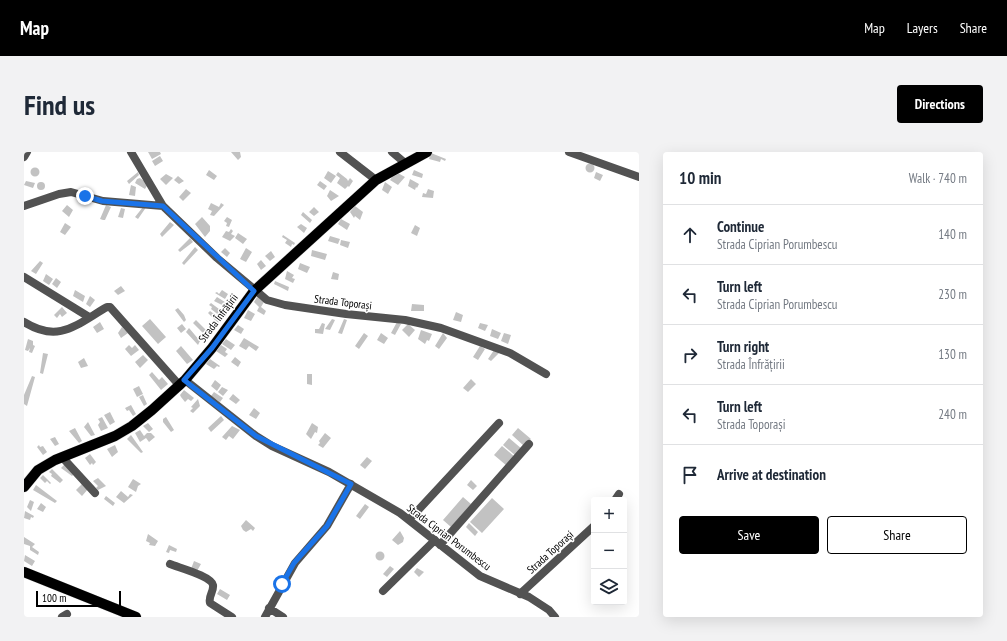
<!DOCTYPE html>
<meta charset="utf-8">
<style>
:root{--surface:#fff;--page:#f2f2f3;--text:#1f2937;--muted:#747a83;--line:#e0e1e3;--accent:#000}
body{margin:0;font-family:"PT Sans Narrow",sans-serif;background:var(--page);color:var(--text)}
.controls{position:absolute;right:12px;bottom:12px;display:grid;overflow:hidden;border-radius:4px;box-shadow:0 4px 16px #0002}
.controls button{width:36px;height:36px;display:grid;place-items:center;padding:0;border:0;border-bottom:1px solid var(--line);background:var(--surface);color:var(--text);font:20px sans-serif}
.scale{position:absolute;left:12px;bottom:10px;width:85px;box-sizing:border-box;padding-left:4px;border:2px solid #000;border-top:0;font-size:11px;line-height:14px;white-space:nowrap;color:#000;-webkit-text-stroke:3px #fff;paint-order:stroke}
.stop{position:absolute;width:12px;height:12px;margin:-9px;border:3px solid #1a73e8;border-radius:50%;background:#fff}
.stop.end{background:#1a73e8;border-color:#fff;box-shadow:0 1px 4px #0008}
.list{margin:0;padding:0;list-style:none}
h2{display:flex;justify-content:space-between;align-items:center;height:52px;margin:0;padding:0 16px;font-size:17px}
h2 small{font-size:13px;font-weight:400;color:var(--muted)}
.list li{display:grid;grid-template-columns:26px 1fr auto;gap:12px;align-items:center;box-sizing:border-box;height:60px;padding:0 16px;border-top:1px solid var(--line)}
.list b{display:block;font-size:15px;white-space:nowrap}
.list p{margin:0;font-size:13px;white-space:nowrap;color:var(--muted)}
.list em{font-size:13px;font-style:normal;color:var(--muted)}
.actions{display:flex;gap:8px;padding:12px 16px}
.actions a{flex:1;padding:9px 0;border:1px solid var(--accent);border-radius:4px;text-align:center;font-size:14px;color:var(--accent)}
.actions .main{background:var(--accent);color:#fff}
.icon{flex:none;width:22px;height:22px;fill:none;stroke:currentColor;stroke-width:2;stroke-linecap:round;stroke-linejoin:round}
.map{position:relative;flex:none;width:615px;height:465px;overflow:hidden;border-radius:4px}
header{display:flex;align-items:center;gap:24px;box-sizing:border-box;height:56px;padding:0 20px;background:var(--accent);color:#fff}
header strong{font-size:19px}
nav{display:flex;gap:22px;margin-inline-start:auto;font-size:14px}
.intro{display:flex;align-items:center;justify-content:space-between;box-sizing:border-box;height:96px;padding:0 24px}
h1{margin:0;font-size:28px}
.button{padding:10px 18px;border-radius:4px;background:var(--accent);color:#fff;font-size:14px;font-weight:700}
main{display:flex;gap:24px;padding:0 24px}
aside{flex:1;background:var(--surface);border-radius:4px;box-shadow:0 4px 16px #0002}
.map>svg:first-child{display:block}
</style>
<header>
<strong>Map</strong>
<nav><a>Map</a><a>Layers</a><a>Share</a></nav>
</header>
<div class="intro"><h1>Find us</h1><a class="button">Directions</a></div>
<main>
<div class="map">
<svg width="615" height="465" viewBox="0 0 615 465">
<rect width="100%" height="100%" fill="#fff"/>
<path fill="#c2c2c2" d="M124,0H136L137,2L128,7Z
M207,0H216L217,5L214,8Z
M407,1L422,7L421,9L417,7L416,10L405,7Z
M136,4L139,9L131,14L128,9Z
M561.5 16a4.5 4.5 0 1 1 9 0a4.5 4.5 0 1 1-9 0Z
M6.5 20a4.5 4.5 0 1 1 9 0a4.5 4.5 0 1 1-9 0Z
M185,18L193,24L190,28L182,23Z
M390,18L399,22L398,26L388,23Z
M304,19L312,24L307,31L300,26Z
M114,20L115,23L105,32L103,29Z
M314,20L323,27L324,29L326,26L329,29L325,35L324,34L321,37L313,31L316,26L312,23Z
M372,20L381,25L374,33L366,28Z
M572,20L579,23L576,29L570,26Z
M142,22L149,26L142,33L136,27Z
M154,24L160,29L155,32L150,28Z
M116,26L124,32L121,37L111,31L113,27Z
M386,27L395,32L393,36L392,35L391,38L384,34Z
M2,29L11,31L9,36L0,33Z
M296,29L303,34L300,38L293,33Z
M13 34a4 4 0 1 1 8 0a4 4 0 1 1-8 0Z
M361,30L368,35L364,42L358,38Z
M107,33L112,35L111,44L105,43Z
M162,37L167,41L159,49L155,45Z
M404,37L410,39L409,46L398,45L399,41L402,42Z
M306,38L315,44L307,49L303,44Z
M187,51L195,55L197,51L200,53L190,64L186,63L188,59L184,57Z
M43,53L49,58L45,65L38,59Z
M82,53L87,55L81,68H79L76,67Z
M123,54L114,67L111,65L119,55Z
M331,54L339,60L336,68L331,64L330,66L326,60Z
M290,55L295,60L290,64L285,60Z
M97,56L101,57L99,66L94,65Z
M279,60L288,68L286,71L277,63Z
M178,65L186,74V79L181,85L171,72Z
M203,65L208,68L205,75L202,74L203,71L200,69Z
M317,67L326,72L323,78L314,72Z
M146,70L150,73L138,85L136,82Z
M41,71L47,75L41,83L36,80Z
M277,72L283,76L280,81L273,75Z
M391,73L396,76L393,84L387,81Z
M207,77L209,79L207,82L211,84L206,89L198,85L202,79L205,80Z
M214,81L223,87L219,92L211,86Z
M259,83L271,91L270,93L268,92L267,95L261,91L263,88L258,85Z
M306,84L316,87L314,92L304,89Z
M166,86L169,90L156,100L154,98Z
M317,88L326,90L324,96L316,93Z
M171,95L174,98L160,113L158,111Z
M201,96L206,101L203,105L197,100Z
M222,96L228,100L222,110L216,107Z
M288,98L303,102L301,108L287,104Z
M247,99L251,105L246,109L241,104Z
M237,108L242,114L237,118L233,112Z
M16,109L19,111L12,122L7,119Z
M276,111L286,115L283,121L274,117Z
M263,119L270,123L268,126L271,127L269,131L261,127Z
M309,120L315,122L314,128L307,127Z
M22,122L29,127L25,133L19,129Z
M32,126L37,130L33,136L28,132Z
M251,129L265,135L264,139L250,132Z
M97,134L101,139L94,143L90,139Z
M51,138L61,144L59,150L49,144Z
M198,138L204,142L201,147L191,141L193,140L195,142Z
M66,144L71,148L66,155L62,152Z
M193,145L204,152L202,155L190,149Z
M233,145L240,150L237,155L242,159L240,163L233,159L235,155L230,150Z
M187,151L199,160L196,164L187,157L188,155L185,153Z
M388,152L400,153V159H387Z
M38,155L43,161L38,165L36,162L33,166L30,163Z
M154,156L160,163L162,168L160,170L151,158Z
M224,158L231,162L227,169L220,166Z
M186,159L197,167L194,171L184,161Z
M432,160L439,163L437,170L429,168Z
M126,167L142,185L134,192L118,174Z
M308,167L311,168L306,178L301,177Z
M320,167L323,168L318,182L314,181Z
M172,168L182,178L179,181L169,171Z
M76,170L80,177L73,181L69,175Z
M373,170L377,172L371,183L367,181Z
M298,171L301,172L299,182L291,181V177H295Z
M456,171L464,173L461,179L454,176Z
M158,172L162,177L157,181L153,176Z
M384,172L391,178L385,185L378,178Z
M214,173L220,177L217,182L210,178Z
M98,175L104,181L97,186L94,181Z
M165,176L176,189L174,193L162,180Z
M468,177L477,181L474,187L466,184Z
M397,178L408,182L405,189L403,188L401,192L394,187Z
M340,181L344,184L335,197L331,194Z
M357,181L364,186L360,192L353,188Z
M419,181L423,186L415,197L411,194Z
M480,181L487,183L484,192L477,189Z
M220,186L235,195L232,199L225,194L222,198L215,194Z
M4,187L9,189V193L11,194L8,201L5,200L6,196L4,199L1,198Z
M202,187L211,193L207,198L198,192Z
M105,193L108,196L111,193L115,198L107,204L101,197Z
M197,193L203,197L201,200L204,202L201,205L192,199Z
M157,194L169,208L163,212L152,199Z
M456,194L461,197L454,208L449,205Z
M470,198L476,200L467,209L464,207Z
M19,201L24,202L19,222L16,221Z
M119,203L124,208L116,216L111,210Z
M211,205L217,210L214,215L207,210Z
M60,206L64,214L57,216L54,210Z
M186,207L196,214L195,215L193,214L190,217L182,212Z
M128,220L135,228L138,225L144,232L137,238L125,223Z
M283,222H288V233L283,232Z
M8,224L11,225L3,254L0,252V243Z
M447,227L452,232L444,240L439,236Z
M191,228L197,233L193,239L187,234Z
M115,234L119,242L113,245L109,237Z
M198,235L204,238L199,244L194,240Z
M160,238L170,246L167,249L164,247L161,250L157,245L156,243Z
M190,240L199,246L196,250L187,244Z
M209,242L216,248L212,252L205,247Z
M119,243L123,252L120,254L115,245Z
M174,247L176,254L169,261L166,259L169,256L167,255Z
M107,253L112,262L109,264L105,258L103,259L101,256Z
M230,256L236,261L232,267L225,263Z
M86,260L91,270L86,273L80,263Z
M197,264L200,268L187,280L184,276Z
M78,265L84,276L77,279L74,273L76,270L74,267Z
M142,265L150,278L147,280L139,270V267Z
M64,270L71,283L67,284L60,275Z
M124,271L129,277L125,280L119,274Z
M288,271L294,275L293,281L291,280L287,287L282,282Z
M208,274L216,278L209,287L205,284L202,288L198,285Z
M51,276L58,289L55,291L45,279Z
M494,276L507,287L500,294L488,283Z
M116,278L120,284L123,281H127L131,285L125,290L122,286L116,290L111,281Z
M301,281L307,286L299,296L294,293L296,291L295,289Z
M107,283L119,300L117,301L103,287Z
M31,285L35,292L31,294L26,287Z
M485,286L498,297L492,304L479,293Z
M15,293L16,295L19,294L23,300L19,303L13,295Z
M91,293L94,300L88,305L83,297Z
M478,294L491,305L483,314L470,303Z
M66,302L72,310L69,313L68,311L66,313L61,306Z
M343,305L348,309L341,317L336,313Z
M41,312L50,322L48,324L37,316Z
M28,317L39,328L36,331L27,324L28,322L25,320Z
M19,323L27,331L26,332L23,329L21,331L16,326Z
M74,326L82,334L74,338L72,336L74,334L69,329Z
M109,327L117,332L114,334L112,340L104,335Z
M447,328L453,334L449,338L443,333Z
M60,330L65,336L58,344L52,338Z
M12,333L33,349L31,351L9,338Z
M97,339L104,345L106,342L109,343L100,351L92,345Z
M82,344L91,351L89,354L80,347Z
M439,345L447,352L427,375L419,368Z
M468,346L480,357L458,381L446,370Z
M6,348L10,350L7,359L3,355Z
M17,351L22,355L19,360L13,357Z
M341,352L345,355L336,367L332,364Z
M1,359L10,364L9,366L7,365L6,368L0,366Z
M222,368L231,376L229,379L227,377L222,380L219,378L217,374Z
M445,371L454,380L451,384L442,375Z
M376,379L380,386L379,390L374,393L368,388Z
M124,382L134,389L131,394L125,393L126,391L122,389Z
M0,385L11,392L8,395L15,400L14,403L6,398V394L0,392Z
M145,393L153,397L152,400L146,398L145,401L142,400Z
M351.5 404a4.5 4.5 0 1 1 9 0a4.5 4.5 0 1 1-9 0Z
M1,403L11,409L8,414L0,409Z
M170,409L177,412L173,419L167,417Z
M366,414L370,417L363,425L359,422Z
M393,416L400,420L395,425L390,420Z
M196,437L206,443L203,448L193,442Z"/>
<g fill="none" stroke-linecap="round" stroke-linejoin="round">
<g stroke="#dbdbdb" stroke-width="11">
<path id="major" d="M0,335L14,318L31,308L91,284L108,274L128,258L161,228L188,196L230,139L352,28L403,0
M0,420L112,465"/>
</g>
<path stroke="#525252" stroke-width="8" d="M107,0L139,54
M316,0L352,28
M368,0L381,11
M545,0L615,25
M0,5L3,0
M0,54L35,42L47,40L79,49L139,54L193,106L243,148L261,153L322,162L381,168L417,176L486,201L522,222
M0,125L65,165
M0,170C35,192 53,172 83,155H86L156,234
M161,228L232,284L248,294L305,320L376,361L456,424L505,445L525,458L531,465
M38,305L71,341
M591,348L595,342
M385,368L475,271
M416,393L505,292
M146,412C156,416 187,424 189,433C190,440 184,444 186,451L208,465
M359,439L411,388
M496,442L570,374
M245,456L259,465
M38,465L43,462
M241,465L271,411L303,374L327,332"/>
<use href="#major" stroke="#000" stroke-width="10"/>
</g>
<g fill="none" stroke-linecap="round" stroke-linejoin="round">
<path stroke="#1a73e8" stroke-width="5" d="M61,44L78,49L139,54L230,139L188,196L160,228L232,284L327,332L303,374L270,411L258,432"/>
</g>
<g text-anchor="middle" stroke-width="3" stroke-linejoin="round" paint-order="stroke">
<g font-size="11" fill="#000" stroke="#fff">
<text transform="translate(319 150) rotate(7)" y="4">Strada Toporași</text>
<text transform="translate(194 166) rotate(-53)" y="4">Strada Înfrățirii</text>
<text transform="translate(425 385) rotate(37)" y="4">Strada Ciprian Porumbescu</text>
<text transform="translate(526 400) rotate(-42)" y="4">Strada Toporași</text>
</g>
</g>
</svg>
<div class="controls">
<button>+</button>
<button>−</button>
<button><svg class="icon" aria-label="layers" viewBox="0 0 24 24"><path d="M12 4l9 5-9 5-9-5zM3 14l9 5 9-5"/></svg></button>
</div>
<div class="scale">100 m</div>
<div class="stop" style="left:258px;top:432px"></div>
<div class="stop end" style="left:61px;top:44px"></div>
</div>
<aside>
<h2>10 min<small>Walk · 740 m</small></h2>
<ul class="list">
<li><svg class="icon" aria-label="ahead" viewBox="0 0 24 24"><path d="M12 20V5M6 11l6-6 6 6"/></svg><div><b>Continue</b><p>Strada Ciprian Porumbescu</p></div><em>140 m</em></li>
<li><svg class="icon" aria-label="left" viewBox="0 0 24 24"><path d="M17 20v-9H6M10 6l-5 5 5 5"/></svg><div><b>Turn left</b><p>Strada Ciprian Porumbescu</p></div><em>230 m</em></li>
<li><svg class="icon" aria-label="right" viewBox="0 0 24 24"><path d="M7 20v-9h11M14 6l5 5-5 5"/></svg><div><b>Turn right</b><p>Strada Înfrățirii</p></div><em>130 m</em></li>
<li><svg class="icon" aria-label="left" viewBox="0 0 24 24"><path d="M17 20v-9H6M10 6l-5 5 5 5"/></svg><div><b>Turn left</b><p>Strada Toporași</p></div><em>240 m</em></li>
<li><svg class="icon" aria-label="arrive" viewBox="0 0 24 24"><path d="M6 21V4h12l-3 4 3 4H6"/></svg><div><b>Arrive at destination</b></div></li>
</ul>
<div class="actions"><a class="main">Save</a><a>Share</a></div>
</aside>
</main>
